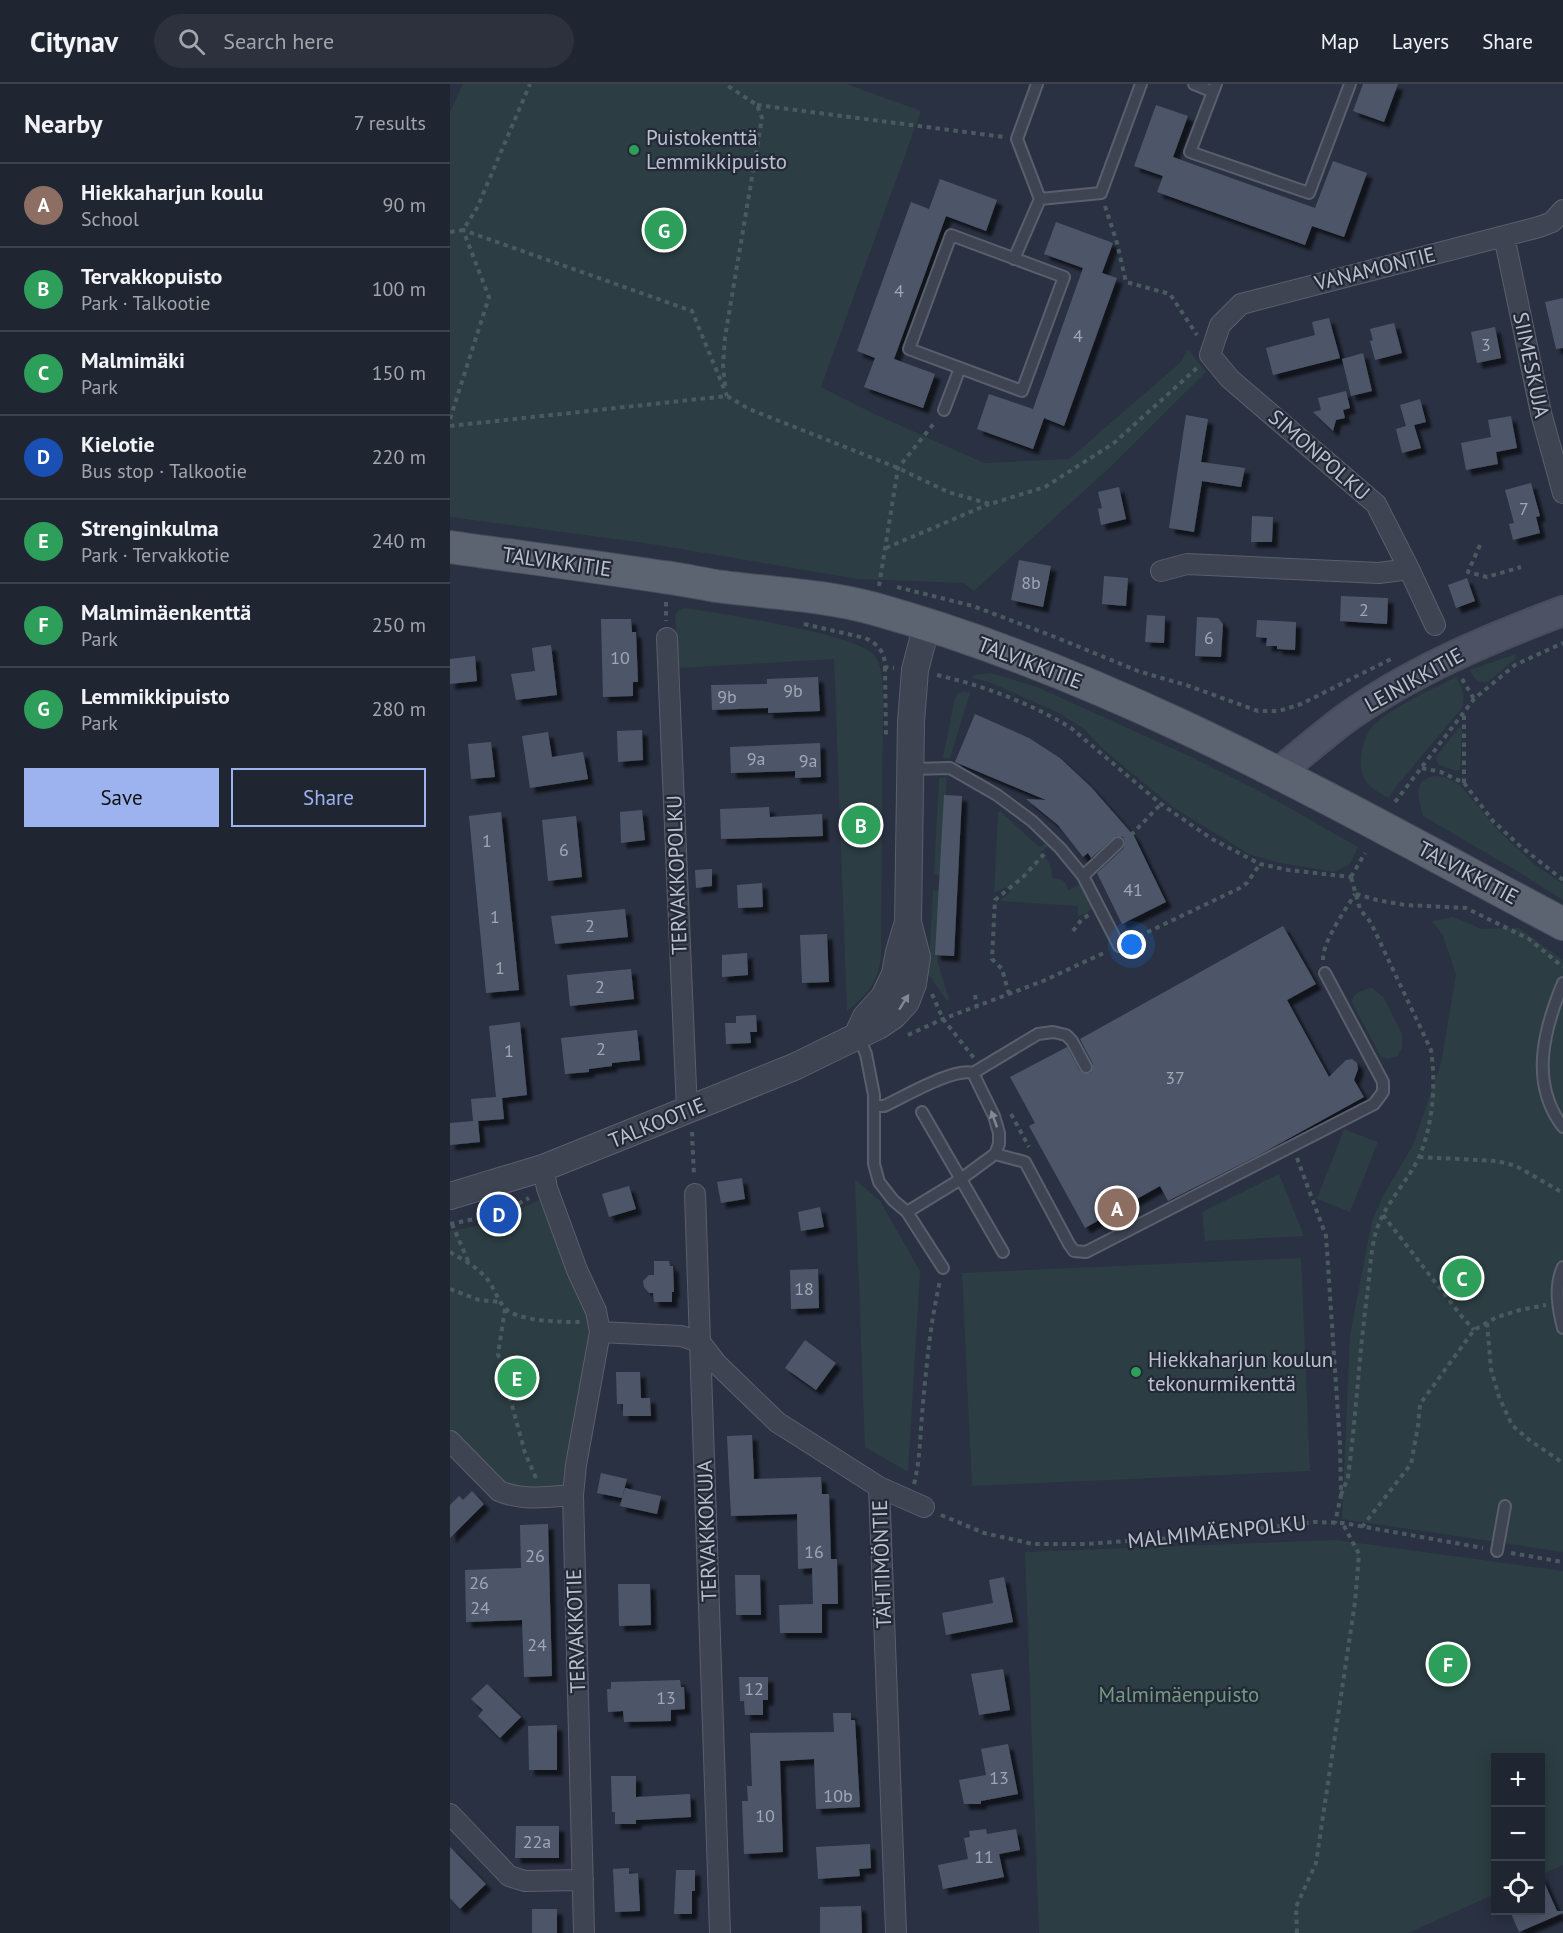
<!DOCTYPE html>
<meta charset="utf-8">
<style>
:root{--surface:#202532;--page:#2d313e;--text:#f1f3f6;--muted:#a2a5ac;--line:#3d424d;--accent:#9cb3f0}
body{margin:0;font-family:"PT Sans",sans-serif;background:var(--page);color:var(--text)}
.controls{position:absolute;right:18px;bottom:18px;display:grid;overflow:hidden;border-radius:0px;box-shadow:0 3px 15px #0003}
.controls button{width:54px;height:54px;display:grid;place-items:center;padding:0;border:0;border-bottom:2px solid var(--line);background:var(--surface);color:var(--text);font:30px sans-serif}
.you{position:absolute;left:682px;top:861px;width:21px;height:21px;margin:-15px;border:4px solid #fff;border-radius:50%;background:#1a73e8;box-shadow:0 0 0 9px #1a73e833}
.badge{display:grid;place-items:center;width:39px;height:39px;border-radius:50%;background:var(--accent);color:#fff;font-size:20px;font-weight:700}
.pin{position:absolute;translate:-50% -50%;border:3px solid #fff;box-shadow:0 2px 6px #0006}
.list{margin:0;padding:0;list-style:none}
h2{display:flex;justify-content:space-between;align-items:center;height:78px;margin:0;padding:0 24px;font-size:26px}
h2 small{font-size:20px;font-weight:400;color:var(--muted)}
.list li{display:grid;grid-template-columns:39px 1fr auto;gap:18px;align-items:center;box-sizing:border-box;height:84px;padding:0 24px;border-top:2px solid var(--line)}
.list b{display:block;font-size:22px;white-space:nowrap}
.list p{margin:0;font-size:20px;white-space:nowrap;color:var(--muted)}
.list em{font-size:20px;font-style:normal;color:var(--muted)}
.actions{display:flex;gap:12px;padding:18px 24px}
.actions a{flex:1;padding:14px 0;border:2px solid var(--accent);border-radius:0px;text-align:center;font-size:21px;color:var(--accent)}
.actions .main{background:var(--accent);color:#111}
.icon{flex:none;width:33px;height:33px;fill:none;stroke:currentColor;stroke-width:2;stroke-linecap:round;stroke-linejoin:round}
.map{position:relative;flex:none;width:1113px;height:1849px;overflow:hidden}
header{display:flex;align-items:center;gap:36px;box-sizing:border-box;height:84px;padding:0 30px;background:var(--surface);border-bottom:2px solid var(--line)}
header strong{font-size:28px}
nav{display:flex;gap:33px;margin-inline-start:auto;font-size:21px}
.search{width:420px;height:54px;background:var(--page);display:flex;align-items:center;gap:15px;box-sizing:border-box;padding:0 21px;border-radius:33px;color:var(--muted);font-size:22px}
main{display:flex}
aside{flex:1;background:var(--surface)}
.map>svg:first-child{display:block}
</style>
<header>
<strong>Citynav</strong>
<div class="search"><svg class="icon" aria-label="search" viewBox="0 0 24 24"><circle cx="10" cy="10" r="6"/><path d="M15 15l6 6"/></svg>Search here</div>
<nav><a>Map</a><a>Layers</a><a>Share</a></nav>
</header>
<main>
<aside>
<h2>Nearby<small>7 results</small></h2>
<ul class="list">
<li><span class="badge" style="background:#8d6e63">A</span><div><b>Hiekkaharjun koulu</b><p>School</p></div><em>90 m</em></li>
<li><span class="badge" style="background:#2e9e5b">B</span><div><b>Tervakkopuisto</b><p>Park · Talkootie</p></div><em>100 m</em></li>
<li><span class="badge" style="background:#2e9e5b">C</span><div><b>Malmimäki</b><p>Park</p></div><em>150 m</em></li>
<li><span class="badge" style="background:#1a4fb4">D</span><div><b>Kielotie</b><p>Bus stop · Talkootie</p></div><em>220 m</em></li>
<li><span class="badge" style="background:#2e9e5b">E</span><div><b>Strenginkulma</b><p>Park · Tervakkotie</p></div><em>240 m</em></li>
<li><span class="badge" style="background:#2e9e5b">F</span><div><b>Malmimäenkenttä</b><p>Park</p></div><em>250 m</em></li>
<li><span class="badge" style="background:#2e9e5b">G</span><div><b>Lemmikkipuisto</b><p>Park</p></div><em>280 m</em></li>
</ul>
<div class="actions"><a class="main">Save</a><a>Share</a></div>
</aside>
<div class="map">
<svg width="1113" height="1849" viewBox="0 0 1113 1849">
<defs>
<filter id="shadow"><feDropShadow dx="5.5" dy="5.5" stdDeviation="1.5" flood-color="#0009"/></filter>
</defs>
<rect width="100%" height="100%" fill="#2a3142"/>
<path fill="#2c3e43" d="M13,0H396L471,27L371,303L418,327L534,379L619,375L731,278L738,265L756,288L657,386L524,507L514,499L408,495L195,459L0,433V28Z
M235,524C267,529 406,550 423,570C432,580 432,593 433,605L431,876C425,902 417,910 397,927L384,575L229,584L225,531L229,526Z
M1066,570L1065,575L1039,597C1029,601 1024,595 1020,586Z
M541,589L587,603L737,671L815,710L908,763L900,780L884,788L830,779L799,770L724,724L654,666L634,645L607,628L539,598L522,594L523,591Z
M1006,593C1012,604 1017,613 1011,625L945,704L939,714C920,704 911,699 911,677C911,666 914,655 920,646C931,628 985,604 1006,593Z
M513,607L520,609L500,674H493L505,614L508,610Z
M1009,643L1011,644L1012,648L1010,685L1007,687L989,681L986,677V673Z
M984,692L995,693L1010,701L1048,746L1084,780L1113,800V816L1067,787L973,732C969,713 961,698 984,692Z
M496,693V711H494L490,791L484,790L489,694Z
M548,728H551L589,763L597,758L599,761L590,769C599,776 602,782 602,794C612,795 616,796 618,806L631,800L643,824L635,830L628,832V822L550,817L561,807L555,803L544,809Z
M483,807H489L487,876L499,915L497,917L478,890Z
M1003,833L1032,845L1069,844L1113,876V1468L892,1435L900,1251L922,1137L934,1110L963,1061L991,979L1006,891L993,851L982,837Z
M922,904L934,914L952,950V963L948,972L937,975L931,973L902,918C903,908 913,906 922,904Z
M894,1045L928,1058L900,1128L867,1115Z
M829,1090L854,1152L755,1157L752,1128Z
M405,1095L430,1117L470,1187L458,1388L415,1363Z
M95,1113L143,1244L119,1403C106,1404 93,1408 81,1407C49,1406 21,1367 0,1345V1147L43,1139Z
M851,1174L860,1387L522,1402L512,1189Z
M886,1456L1113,1487V1781L1091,1791L1090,1674H1046L1045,1810L958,1849H589L575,1468Z"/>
<path fill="#4e5668" filter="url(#shadow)" d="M913,0H948L934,38L903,27Z
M706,21L738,32L723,73L865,124L883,77L917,89L894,153L862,142L855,161L707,108L713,92L684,82Z
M490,95L547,116L536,147L496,132L444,275L485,290L473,324L414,303L425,274L407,267L461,118L479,125Z
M606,138L663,159L652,189L667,194L614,342L594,334L583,365L527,345L539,310L583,325L633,184L594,170Z
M1113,214V264L1106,265L1095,218Z
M879,234L890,274L823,291L816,264L865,251L862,238Z
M944,239L952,269L925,276L920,257L923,256L920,245Z
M1045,243L1051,274L1027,279L1021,248Z
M913,269L922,307L901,312L892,275Z
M896,307L900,324L893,326L895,334L886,336L883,347L863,328L871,326L868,314Z
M970,315L976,338L964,341L971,364L952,369L946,345L956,342L950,321Z
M736,331L758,335L751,378L795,384L791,403L752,397L744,448L719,444Z
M1061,332L1067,364L1046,368L1048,380L1016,386L1011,359L1041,353L1038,336Z
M1081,399L1090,432L1086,433L1090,449L1063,456L1059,440L1064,439L1055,406Z
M669,403L676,435L651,441L648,425L652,424L648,408Z
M802,432L823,433L822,458H801Z
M569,476L601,482L593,523L561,516Z
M654,492L678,494L676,522L652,520Z
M1017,494L1025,517L1006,524L998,501Z
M891,512L938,514L937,540L890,537Z
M697,531L715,532L714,559L695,558Z
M747,533L768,534L773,540L771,573L745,572Z
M151,535H181L182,548H186L188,598H183V612L153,613Z
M807,536L846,538L845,566L827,565V562H816L817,554L806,553Z
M101,561L107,611L66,616L61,590L85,587L82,564Z
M25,572L27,597L0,600V575Z
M368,593L370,627L318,629V624L262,626L261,601L317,600V595Z
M525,630L579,654L610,674L641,703L684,752L716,818L672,840L647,789L674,764L675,758L673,753L666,752L641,774L638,769L633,773L608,741L576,715L596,716L505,678Z
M192,646L193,676L168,678L167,647Z
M98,648L102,673L133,668L138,695L80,704L72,652Z
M41,658L45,693L21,695L18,660Z
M370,659L371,693L345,694V687L281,689L280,663Z
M494,711L512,712L504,872L485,871Z
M319,723L320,733L372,730L373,752L271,755L270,725Z
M192,726L195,756L171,759L170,728Z
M51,728L69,906L36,909L19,732Z
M126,732L132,793L98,797L92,736Z
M262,785V802L246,804L245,786Z
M312,799L313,823L288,824L287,801Z
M175,825L178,853L105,860L101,832Z
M833,842L866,900L837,916L879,993L896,976L902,975L907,979L908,985L904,996L914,1013L809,1071L718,1117L710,1102L635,1144L579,1042L585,1039L560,993L617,963L630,987L635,990L640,989L643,984V980L630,955Z
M377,850L379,898L352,899L350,851Z
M297,869L298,891L272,893V871Z
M181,885L184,915L120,922L117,891Z
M306,931L307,948H300L301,959L276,960L275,939H286V932Z
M70,938L77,1011L52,1014L54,1035L28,1037L30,1058L0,1061V1039L23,1037L21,1015L46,1013L39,942Z
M187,946L190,976L162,979V982L139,985V988L115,990L111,954Z
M292,1094L295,1115L271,1119L267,1098Z
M179,1102L186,1125L159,1133L152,1110Z
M370,1123L374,1143L351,1147L348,1128Z
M204,1177H219L220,1182H223L224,1208H222V1218H204L203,1209H199L194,1203L193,1197L199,1191H204Z
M368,1185L369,1224L341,1225L340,1186Z
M355,1256L386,1279L366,1306L335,1284Z
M166,1288H190L191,1314H200L201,1332H173V1320H167Z
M302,1351L304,1395L371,1393L372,1410H379L381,1475H387L388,1520H372V1549H330L329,1521L363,1520L362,1484L348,1485L347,1430L281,1432L277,1352Z
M151,1389L177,1395L172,1414L147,1409Z
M175,1404L211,1412L207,1430L170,1422Z
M22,1407L34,1420L0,1454V1421L9,1412L13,1416Z
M98,1440L102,1592L74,1593L72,1536L16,1538L15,1486L71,1484L70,1441Z
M285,1491H310L311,1531H286Z
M554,1493L563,1538L496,1551L492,1529L543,1519L539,1496Z
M168,1500H200L201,1541L169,1542Z
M553,1585L560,1626L529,1631L521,1590Z
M289,1593H318V1616H313V1631H295L294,1617H290Z
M230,1596L231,1603H234L235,1625L221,1626V1637L174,1638L173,1627L158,1628L157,1605H161V1598Z
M37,1600L71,1633L50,1654L28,1632L33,1626L21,1615Z
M383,1629H401V1636H405L410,1723L366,1725L364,1675L330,1677L333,1768L294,1770L292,1717H298L297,1702H302L300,1649L384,1648Z
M107,1641V1686H79L78,1642Z
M558,1660L568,1710L531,1717V1720H514L509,1696L536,1691L531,1665Z
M161,1692H186V1713L240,1710L241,1733L186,1736V1740H165V1728H162Z
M66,1742H109V1774H65Z
M536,1745L537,1750L566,1745L570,1766L549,1770L554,1793L493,1805L488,1781L518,1775L514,1754L520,1753L519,1747Z
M420,1760L421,1784L409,1785L410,1792L368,1795L366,1763Z
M0,1763L36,1800L10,1825L0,1814Z
M179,1784V1790L188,1789L190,1827L165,1828L163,1785Z
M226,1786H245V1807H242V1830H224Z
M1090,1789L1107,1827H1113V1829L1069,1848L1060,1827H1090Z
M411,1822L412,1849H370V1823Z
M82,1825H107V1849H82Z"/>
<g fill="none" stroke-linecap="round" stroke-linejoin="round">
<g stroke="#595f6c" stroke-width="14">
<path id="service" d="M744,0L763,8
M766,0L740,68L859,109L900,0
M590,115L651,109L691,0
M501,151L614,193L572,307L459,265Z
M564,175L590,115L567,55L587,0
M494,326L510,284
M461,685L500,684L547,711L582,737L610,764L633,792L669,862
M633,792L668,759
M1113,899C1094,945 1079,999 1113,1043
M408,951L416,970L424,1011V1080L429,1098L443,1116L457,1128L493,1184
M523,989L588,950L603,948L616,951L622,957L636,983
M424,1022H434C454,1013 504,983 523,989L544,1032L549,1049V1060L545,1070L511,1095L457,1128
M472,1028L553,1168
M545,1070L575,1078L619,1160L624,1167L636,1168L924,1020L933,1008V998L875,889
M1113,1183C1104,1202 1108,1224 1113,1244
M1047,1467L1055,1422"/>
</g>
<g stroke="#595f6c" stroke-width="22">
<path id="minor" d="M1054,152L1091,329L1113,409
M959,485L985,541
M711,487L737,480L929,489L959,485L926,420L780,295L760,271L770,241L791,220L1089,143L1102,138L1113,126
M217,554L237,1027
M93,1084L97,1104L127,1186L146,1227L150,1248L231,1252L250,1258L267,1280L327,1338L429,1403L446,1849
M245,1110L270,1849
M0,1357L49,1407C73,1417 98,1413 123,1411
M429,1403L474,1423
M0,1730L59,1792L75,1797L133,1796
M134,1849L123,1411L126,1381L150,1248"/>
</g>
<g stroke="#595f6c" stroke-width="28">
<path id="tertiary" d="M408,950L416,933L434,913L445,890L449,868L458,838
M0,1112L93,1084L344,983L428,942L443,932L456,918L463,900L467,873L458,838L461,638L465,586L477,540"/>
</g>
<g stroke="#484d5b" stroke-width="32">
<path id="secondary" d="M828,689C849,672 870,654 892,637C959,588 1036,556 1113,527"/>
</g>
<g stroke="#484d5b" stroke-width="34">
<path id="primary" d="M0,463C71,473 142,482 213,493C231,495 248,499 266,502C319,509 374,511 425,525C669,593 891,722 1113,840"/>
</g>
<path stroke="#4a5b60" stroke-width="4" stroke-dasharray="4.5 4.5" stroke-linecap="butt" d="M307,21L554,53
M655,122L667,159L676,198L720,210L747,251
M0,148L13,146L27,124L80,0
M275,302L273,281L275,253L312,34L307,21L275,0
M0,335L39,213L13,146L242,227L277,312
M0,342L277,312L299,325L448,384L498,408L540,420L595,403L664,359L747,284
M1030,461L1018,488L1037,493L1071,483
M436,464L539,420
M429,502L448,384L485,338
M447,503L523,522L605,553L688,587L739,602L808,627H829L851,620L943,574
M216,518V537
M354,540L415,554C428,560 435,568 435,583L444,584
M435,583L436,654
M487,591C535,602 580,619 621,644L711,720L762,755L810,780L838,786L901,793
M1012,595L1024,615
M972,684L991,688L1014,699L1043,737L1070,762L1113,796
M1014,699V631
M945,718L1024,615L1065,581L1113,559
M681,751L711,720
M901,793L915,769
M906,810L927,816L955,821L1016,824L1079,855L1113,883
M623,847L632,835L639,831
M681,856L790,804L797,799L810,780
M873,876C873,856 895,827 905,810
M482,910L493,935L524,974
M559,910L552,885L542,875L545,816L573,793L596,768
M525,911L527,922
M458,951L493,935L593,897L656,868
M561,1030L579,1063
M242,1048L244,1092
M969,1073L1047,1077L1066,1082L1113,1109
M847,1074L876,1152L890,1360L891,1411L885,1439
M933,1131L1013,1234L1024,1246
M0,1140L49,1130L79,1114
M2,1140L19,1179
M0,1168C14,1176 31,1185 40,1199C45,1207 48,1216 54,1223C67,1238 111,1238 130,1238
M0,1205L29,1216L50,1218
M55,1225L48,1270L75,1369L86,1394
M1037,1239L1041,1285L1049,1313L1062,1341L1078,1355L1113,1379
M464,1400C470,1377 470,1354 472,1331C476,1286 480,1240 490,1197
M891,1411L898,1393C906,1333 909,1272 917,1212C920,1191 920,1168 926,1148C934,1120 957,1099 969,1073C983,1041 986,1000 981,966L921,839L910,825L901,793
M491,1431L534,1449L583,1460H635L737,1453L864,1438L893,1439L1033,1464
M912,1443L961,1380L968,1342L970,1320L1024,1246L1047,1233L1070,1226L1096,1221
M1061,1469L1113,1478
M847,1849L846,1823L866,1779L905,1518L909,1470L893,1440"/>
<use href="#service" stroke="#3e4452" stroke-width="10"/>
<use href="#minor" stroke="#3e4452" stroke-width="20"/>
<use href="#tertiary" stroke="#3e4452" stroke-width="26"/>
<use href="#secondary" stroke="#4d5364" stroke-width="28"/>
<use href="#primary" stroke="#5c6371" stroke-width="32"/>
</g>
<defs><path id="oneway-solid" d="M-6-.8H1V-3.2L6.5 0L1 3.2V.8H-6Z" transform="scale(1.5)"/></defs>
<g fill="#838895">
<use href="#oneway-solid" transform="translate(454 918) rotate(-58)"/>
<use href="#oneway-solid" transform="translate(544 1035) rotate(-110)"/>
</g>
<g fill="#2e9e5b" stroke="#232937" stroke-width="2">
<circle cx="184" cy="66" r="6"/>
<circle cx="686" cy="1288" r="6"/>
</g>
<g text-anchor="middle" stroke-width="4.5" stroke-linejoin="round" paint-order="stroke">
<g font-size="18" fill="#a0a6b3">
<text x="449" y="213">4</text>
<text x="628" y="258">4</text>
<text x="1036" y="267">3</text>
<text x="1074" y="431">7</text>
<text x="581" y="505">8b</text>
<text x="914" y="532">2</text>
<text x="759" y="560">6</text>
<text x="170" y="580">10</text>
<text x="343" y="613">9b</text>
<text x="277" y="619">9b</text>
<text x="306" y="681">9a</text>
<text x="358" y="683">9a</text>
<text x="37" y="763">1</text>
<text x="114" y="772">6</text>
<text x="683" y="812">41</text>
<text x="45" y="839">1</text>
<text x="140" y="848">2</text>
<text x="50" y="890">1</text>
<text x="150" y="909">2</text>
<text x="151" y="971">2</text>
<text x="59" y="973">1</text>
<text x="725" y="1000">37</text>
<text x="354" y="1211">18</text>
<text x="364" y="1474">16</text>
<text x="85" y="1478">26</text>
<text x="29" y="1505">26</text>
<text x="30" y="1530">24</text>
<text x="87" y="1567">24</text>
<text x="304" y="1611">12</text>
<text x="216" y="1620">13</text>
<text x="549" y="1700">13</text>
<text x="388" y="1718">10b</text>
<text x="315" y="1738">10</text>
<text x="87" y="1764">22a</text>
<text x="534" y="1779">11</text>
</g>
<g font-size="21" fill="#bbc0cc" stroke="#232937" text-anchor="start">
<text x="196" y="61">Puistokenttä<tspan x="196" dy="24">Lemmikkipuisto</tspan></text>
<text x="698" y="1283">Hiekkaharjun koulun<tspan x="698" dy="24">tekonurmikenttä</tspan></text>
</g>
<g font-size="21" fill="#bbc0cc" stroke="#232937">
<text transform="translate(925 185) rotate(-14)" y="7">VANAMONTIE</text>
<text transform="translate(1081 281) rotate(78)" y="7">SIIMESKUJA</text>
<text transform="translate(869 371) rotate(41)" y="7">SIMONPOLKU</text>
<text transform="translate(107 478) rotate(8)" y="7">TALVIKKITIE</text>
<text transform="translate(580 579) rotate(21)" y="7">TALVIKKITIE</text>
<text transform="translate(964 596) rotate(-29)" y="7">LEINIKKITIE</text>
<text transform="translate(1018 789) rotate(28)" y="7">TALVIKKITIE</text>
<text transform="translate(227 791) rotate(-92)" y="7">TERVAKKOPOLKU</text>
<text transform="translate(207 1039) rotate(-22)" y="7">TALKOOTIE</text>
<text transform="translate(257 1447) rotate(-92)" y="7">TERVAKKOKUJA</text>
<text transform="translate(767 1448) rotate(-6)" y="7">MALMIMÄENPOLKU</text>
<text transform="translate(432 1480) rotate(-92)" y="7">TÄHTIMÖNTIE</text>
<text transform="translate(126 1547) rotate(-92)" y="7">TERVAKKOTIE</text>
</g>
<g font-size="21" fill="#759a82" stroke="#232937">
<text x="729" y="1618">Malmimäenpuisto</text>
</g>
</g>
</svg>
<div class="controls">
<button>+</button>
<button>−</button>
<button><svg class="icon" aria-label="locate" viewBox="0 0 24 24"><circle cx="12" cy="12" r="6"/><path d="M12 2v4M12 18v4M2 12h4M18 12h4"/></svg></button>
</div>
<div class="you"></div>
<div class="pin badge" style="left:667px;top:1124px;background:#8d6e63">A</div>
<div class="pin badge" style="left:411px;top:741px;background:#2e9e5b">B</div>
<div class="pin badge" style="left:1012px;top:1194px;background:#2e9e5b">C</div>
<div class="pin badge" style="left:49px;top:1130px;background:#1a4fb4">D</div>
<div class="pin badge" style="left:67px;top:1294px;background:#2e9e5b">E</div>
<div class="pin badge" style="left:998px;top:1580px;background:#2e9e5b">F</div>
<div class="pin badge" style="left:214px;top:146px;background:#2e9e5b">G</div>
</div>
</main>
